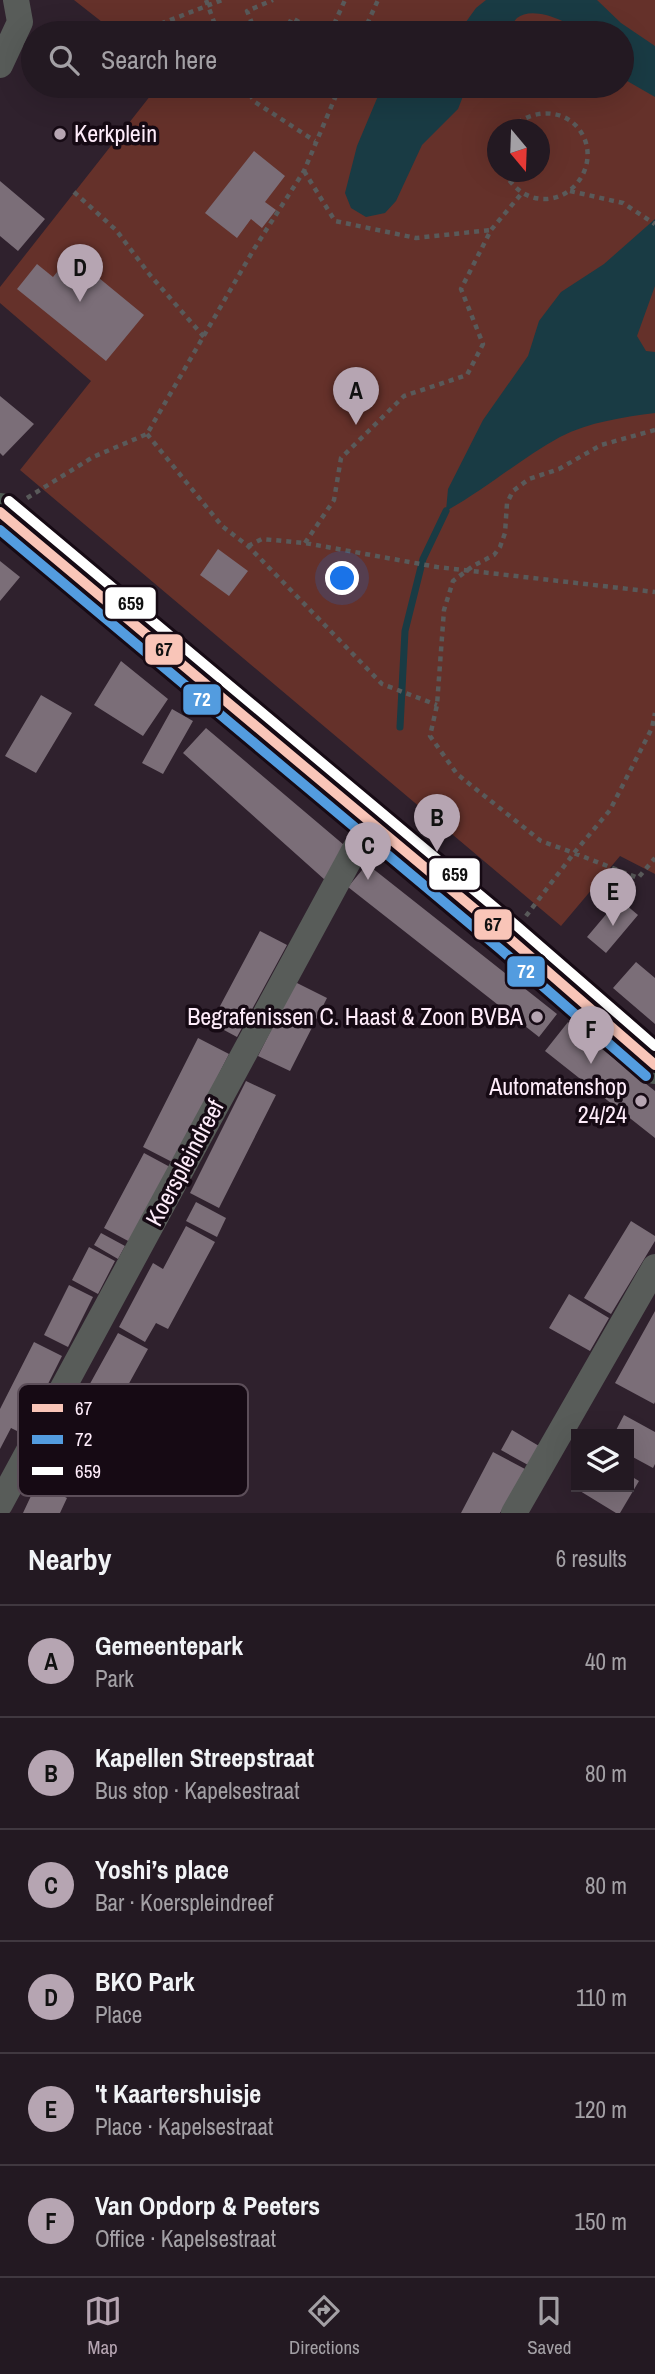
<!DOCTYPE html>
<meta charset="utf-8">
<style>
:root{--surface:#231922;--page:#2f262f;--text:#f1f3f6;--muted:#a3a0a5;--line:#403840;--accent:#b6a5b2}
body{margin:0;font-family:"Archivo Narrow",sans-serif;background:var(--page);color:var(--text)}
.controls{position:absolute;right:21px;bottom:21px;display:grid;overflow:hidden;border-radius:0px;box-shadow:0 7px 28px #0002}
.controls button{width:63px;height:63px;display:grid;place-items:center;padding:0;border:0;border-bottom:2px solid var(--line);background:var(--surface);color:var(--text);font:35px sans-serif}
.compass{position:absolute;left:487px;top:119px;width:63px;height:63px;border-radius:50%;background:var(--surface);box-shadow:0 7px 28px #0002;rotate:161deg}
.you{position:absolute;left:343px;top:579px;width:24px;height:24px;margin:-18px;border:5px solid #fff;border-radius:50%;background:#1a73e8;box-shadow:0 0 0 10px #1a73e833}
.badge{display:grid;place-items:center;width:46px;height:46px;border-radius:50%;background:var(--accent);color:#111;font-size:23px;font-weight:700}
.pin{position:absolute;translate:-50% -58px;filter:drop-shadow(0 2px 4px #0008)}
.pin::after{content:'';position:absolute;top:37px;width:24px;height:21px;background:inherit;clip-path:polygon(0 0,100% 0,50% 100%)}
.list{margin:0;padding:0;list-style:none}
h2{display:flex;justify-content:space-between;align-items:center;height:91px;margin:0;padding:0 28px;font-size:30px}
h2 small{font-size:23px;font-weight:400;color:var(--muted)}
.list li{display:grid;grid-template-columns:46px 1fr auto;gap:21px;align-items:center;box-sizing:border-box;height:112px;padding:0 28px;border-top:2px solid var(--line)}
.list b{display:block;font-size:26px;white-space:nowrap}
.list p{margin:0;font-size:23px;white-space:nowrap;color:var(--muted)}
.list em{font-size:23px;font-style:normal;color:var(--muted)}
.icon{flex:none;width:38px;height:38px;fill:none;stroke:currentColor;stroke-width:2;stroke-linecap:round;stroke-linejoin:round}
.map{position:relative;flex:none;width:655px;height:1513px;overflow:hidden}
.search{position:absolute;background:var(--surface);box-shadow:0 7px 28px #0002;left:21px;right:21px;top:21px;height:77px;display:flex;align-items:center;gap:18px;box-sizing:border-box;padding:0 24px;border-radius:38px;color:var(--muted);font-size:26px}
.sheet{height:763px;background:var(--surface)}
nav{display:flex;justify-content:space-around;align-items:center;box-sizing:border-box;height:98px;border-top:2px solid var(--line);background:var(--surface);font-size:19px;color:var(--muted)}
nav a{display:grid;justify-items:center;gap:4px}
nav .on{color:var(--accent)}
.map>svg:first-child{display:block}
</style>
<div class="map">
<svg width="655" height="1513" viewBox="0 0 655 1513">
<rect width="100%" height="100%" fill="#2f212d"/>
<path fill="#65312a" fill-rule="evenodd" d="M74,0H655V874L620,856L561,926L20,470L91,381L0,303V287L158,86H622V33H116ZM498,130H540V172H498Z"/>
<path fill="#193b44" d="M486,0H597L621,23L655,46V97L622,78V33H580C569,21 532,5 517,18C513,22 510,29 507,33H458L476,8Z
M398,86H467L458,109L422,145L396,201L385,213L366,217L351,208L345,193L357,146L378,96Z
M655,219V286L637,336L646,351L655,352V413C624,417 589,422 560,437C520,459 486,489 446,511L448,489L483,420L528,356L539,321L561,292L604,264Z"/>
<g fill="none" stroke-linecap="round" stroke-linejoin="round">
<path stroke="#193b44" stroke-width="7" d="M400,727L405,631L423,559L446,511"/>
</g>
<path fill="#7b6e78" d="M254,151L285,176L265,202L276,210L262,228L251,219L237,238L205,213Z
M0,181L45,219L18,251L0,236Z
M71,255L144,315L106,361L17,289L37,264L53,277Z
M0,396L34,424L3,456L0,453Z
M218,549L248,571L229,596L200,575Z
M0,561L20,577L0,601Z
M121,661L168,699L143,736L94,705Z
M41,695L72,713L36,773L5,756Z
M172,709L193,721L163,774L142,763Z
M206,728L344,845L325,880L183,753Z
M367,864L557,1014L539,1037L348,887Z
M619,899L638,915L606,953L587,937Z
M260,931L287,945L237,1037L211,1023Z
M636,962L655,978V1024L613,988Z
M295,982L327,998L290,1071L258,1056Z
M568,1022L655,1091V1138L545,1051Z
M198,1038L229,1054L174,1163L143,1147Z
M246,1081L276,1095L219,1208L190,1193Z
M144,1153L170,1167L130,1242L104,1228Z
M196,1202L226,1218L217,1237L186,1221Z
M631,1221L655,1236V1241L611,1314L584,1298Z
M186,1226L215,1242L168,1329L156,1323L145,1342L119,1327L153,1263L163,1269Z
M101,1233L125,1246L118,1259L94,1245Z
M89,1247L115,1261L98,1294L72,1280Z
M69,1285L93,1297L68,1347L44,1335Z
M569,1294L609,1318L590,1351L549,1328Z
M655,1311V1402L654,1404L615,1383Z
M118,1333L148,1349L111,1416L81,1400Z
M34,1342L62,1356L23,1434L11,1428L0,1449V1409Z
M624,1415L655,1432V1464L653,1468L629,1455V1434H614Z
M512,1430L539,1446L528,1465L501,1450Z
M493,1452L525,1469L500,1513H461Z
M629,1475L639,1481L620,1513H616L580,1491L582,1487H629Z
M37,1483L67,1498L60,1513H23Z"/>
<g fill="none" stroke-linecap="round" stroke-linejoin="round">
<path stroke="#595a5a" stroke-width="4.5" stroke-dasharray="5 5" stroke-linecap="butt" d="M206,0L218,33
M165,22L169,33
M142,31L222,0
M256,33L247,11L273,0
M284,33L292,18L318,33
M330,33L345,0
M363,33L378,0
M199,86L208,93L222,96L241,86
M244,86L255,102L315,141
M298,86H301
M304,171L335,221L416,238L491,230
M504,172C513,188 527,200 547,199C575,197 595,167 585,140C572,107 531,106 510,130
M570,191L623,203L655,224
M74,192L116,230L150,275L204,337
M655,430L601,445L559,469L529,479L513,491L507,503L505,533L500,547L494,555L473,566L453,581L444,610L437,705L430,736L457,774L541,841L574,853L610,810L652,728L655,713
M147,434L222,526L248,546L382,684L437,705
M27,498L93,457L147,434L254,249L304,171L340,86
M305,543L334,500L341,458L404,396L467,375L483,344L461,289L491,230L522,193
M248,546L262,539L305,543L437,567L655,592
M526,916L574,853L638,878L655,858"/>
<path stroke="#585c59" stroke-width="26" d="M0,65L20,22L16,0
M0,1504L355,849L371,823
M514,1513L655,1267"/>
<path stroke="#505b54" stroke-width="38" d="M0,512L509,938L655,1065"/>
<g stroke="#160a14" stroke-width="16">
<path id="bus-1" d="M0,512L509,938L655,1065"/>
</g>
<g stroke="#160a14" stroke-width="16">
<path id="bus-2" d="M0,530L500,949L646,1076"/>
</g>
<g stroke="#160a14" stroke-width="16">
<path id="bus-3" d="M9,501L518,927L655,1046"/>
</g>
<use href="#bus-1" stroke="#f9c5b8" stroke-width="10"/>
<use href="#bus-2" stroke="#539cdf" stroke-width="10"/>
<use href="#bus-3" stroke="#fff" stroke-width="10"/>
</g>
<g fill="#b6a5b2" stroke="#160a14" stroke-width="2.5">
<circle cx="60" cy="134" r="7"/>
<circle cx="537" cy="1017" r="7"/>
<circle cx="641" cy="1101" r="7"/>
</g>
<g text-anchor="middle" stroke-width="7" stroke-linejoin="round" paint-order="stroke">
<g font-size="24" fill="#feecfa" stroke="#160a14" text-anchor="end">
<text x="74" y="142" text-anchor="start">Kerkplein</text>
<text x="523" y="1025">Begrafenissen C. Haast &amp; Zoon BVBA</text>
<text x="627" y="1095">Automatenshop<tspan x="627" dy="28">24/24</tspan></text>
</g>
<g font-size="24" fill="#feecfa" stroke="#160a14">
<text transform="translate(185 1163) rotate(-62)" y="8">Koerspleindreef</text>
</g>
</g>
<rect x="18" y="1384" width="230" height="112" rx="10" fill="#160a14" stroke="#5c4e59" stroke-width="2"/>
<rect x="32" y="1404" width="31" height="8" fill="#f9c5b8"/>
<rect x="32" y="1435" width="31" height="9" fill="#539cdf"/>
<rect x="32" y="1467" width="31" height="8" fill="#fff"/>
<g font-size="19" fill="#feecfa">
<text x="75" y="1415">67</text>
<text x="75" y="1446">72</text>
<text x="75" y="1478">659</text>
</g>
<g stroke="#160a14" stroke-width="2.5">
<rect x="104" y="586" width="53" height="34" rx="7" fill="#fff"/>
<rect x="144" y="633" width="40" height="33" rx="7" fill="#f9c5b8"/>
<rect x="182" y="683" width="40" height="33" rx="7" fill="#539cdf"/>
<rect x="428" y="857" width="53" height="34" rx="7" fill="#fff"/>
<rect x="473" y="908" width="40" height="33" rx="7" fill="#f9c5b8"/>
<rect x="506" y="955" width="40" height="33" rx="7" fill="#539cdf"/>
</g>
<g font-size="19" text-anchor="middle" font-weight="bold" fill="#fff">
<text x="202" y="706">72</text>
<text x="526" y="978">72</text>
</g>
<g font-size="19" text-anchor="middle" font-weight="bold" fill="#111">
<text x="131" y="610">659</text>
<text x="164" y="656">67</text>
<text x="455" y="881">659</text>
<text x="493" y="931">67</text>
</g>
</svg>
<div class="controls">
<button><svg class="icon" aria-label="layers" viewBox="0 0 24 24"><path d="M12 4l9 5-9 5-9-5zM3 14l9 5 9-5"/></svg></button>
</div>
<svg class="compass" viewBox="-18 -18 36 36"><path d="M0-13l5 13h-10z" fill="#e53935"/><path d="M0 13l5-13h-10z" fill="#a3a0a5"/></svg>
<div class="you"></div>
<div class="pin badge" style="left:356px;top:425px">A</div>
<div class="pin badge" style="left:437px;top:852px">B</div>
<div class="pin badge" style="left:368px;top:880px">C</div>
<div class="pin badge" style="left:80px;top:302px">D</div>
<div class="pin badge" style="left:613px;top:926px">E</div>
<div class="pin badge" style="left:591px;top:1064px">F</div>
<div class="search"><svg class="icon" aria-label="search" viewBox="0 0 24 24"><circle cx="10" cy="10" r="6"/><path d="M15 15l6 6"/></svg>Search here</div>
</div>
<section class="sheet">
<h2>Nearby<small>6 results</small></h2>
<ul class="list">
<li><span class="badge">A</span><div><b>Gemeentepark</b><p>Park</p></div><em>40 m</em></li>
<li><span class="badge">B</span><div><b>Kapellen Streepstraat</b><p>Bus stop · Kapelsestraat</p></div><em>80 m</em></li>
<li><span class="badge">C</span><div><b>Yoshi’s place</b><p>Bar · Koerspleindreef</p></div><em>80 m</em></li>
<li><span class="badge">D</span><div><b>BKO Park</b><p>Place</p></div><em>110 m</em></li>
<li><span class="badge">E</span><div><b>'t Kaartershuisje</b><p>Place · Kapelsestraat</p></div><em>120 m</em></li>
<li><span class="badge">F</span><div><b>Van Opdorp &amp; Peeters</b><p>Office · Kapelsestraat</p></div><em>150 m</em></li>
</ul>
</section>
<nav>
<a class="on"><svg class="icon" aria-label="map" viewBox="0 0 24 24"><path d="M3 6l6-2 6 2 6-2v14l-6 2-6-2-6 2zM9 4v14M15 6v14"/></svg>Map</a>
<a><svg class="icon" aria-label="directions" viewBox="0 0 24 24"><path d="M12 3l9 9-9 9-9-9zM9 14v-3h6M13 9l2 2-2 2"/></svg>Directions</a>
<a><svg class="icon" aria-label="saved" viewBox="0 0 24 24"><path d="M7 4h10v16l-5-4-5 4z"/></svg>Saved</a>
</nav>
